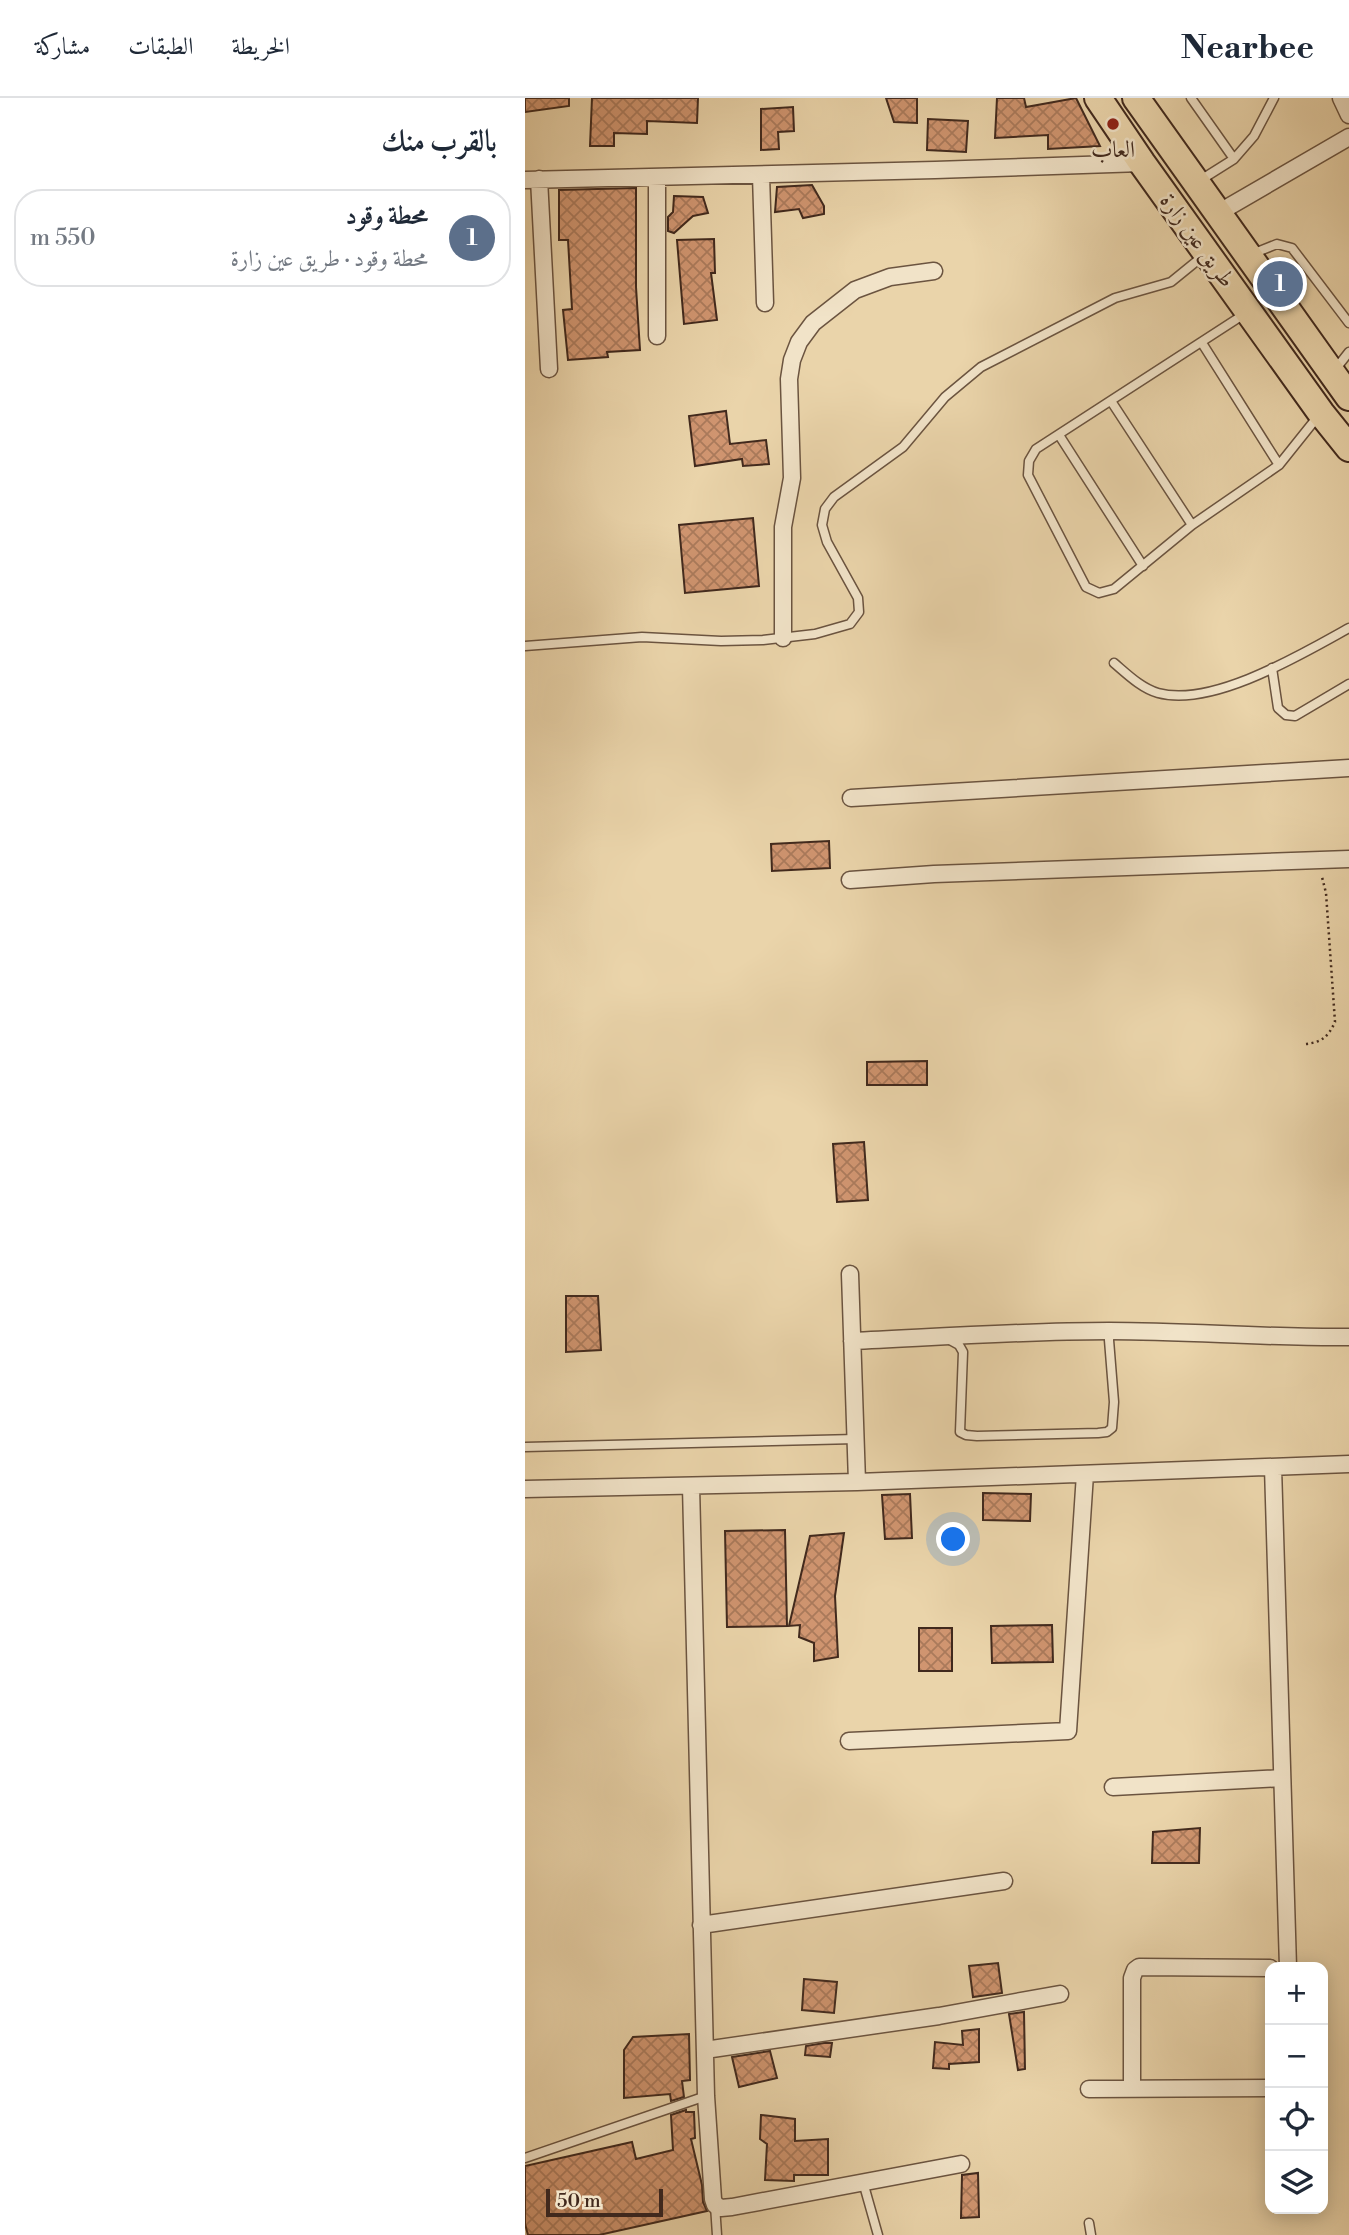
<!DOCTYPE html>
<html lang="ar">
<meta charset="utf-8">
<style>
:root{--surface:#fff;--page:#f2f2f3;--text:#1f2937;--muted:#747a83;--line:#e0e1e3;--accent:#111827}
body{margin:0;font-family:"Libre Bodoni",Amiri,serif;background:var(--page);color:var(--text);direction:rtl}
.controls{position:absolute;right:21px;bottom:21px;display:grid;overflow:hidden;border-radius:14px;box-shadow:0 4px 18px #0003}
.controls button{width:63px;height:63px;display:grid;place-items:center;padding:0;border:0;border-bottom:2px solid var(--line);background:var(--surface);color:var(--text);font:35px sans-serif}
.scale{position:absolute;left:21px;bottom:18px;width:117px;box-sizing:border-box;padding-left:7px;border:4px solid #41291d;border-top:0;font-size:19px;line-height:24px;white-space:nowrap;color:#41291d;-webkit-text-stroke:5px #f1e3c8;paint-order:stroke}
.you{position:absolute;left:429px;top:1442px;width:24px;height:24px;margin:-18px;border:5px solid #fff;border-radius:50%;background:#1a73e8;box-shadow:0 0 0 10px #1a73e833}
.badge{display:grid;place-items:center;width:46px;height:46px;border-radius:50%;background:var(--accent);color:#fff;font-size:23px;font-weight:700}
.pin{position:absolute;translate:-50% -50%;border:4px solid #fff;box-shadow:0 2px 7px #0006}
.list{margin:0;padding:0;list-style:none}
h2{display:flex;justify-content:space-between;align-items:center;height:91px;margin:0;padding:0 28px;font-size:30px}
h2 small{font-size:23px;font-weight:400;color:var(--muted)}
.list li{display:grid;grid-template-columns:46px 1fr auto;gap:21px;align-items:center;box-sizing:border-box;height:98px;margin:0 14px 14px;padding:0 14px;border:2px solid var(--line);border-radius:28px}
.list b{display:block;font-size:26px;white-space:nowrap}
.list p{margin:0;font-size:23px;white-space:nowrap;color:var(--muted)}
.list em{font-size:23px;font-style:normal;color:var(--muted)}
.icon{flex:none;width:38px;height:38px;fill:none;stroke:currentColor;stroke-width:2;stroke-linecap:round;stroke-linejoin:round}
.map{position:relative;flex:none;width:824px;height:2137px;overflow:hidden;direction:ltr}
header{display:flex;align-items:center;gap:42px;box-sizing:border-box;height:98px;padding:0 35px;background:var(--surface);border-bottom:2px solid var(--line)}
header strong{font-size:33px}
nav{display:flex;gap:38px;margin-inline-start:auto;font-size:24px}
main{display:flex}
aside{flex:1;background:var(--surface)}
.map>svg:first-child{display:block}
</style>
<header>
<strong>Nearbee</strong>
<nav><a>الخريطة</a><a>الطبقات</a><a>مشاركة</a></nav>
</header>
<main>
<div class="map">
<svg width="824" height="2137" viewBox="0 0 824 2137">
<defs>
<pattern id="building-cross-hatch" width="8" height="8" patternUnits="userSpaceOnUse" patternTransform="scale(1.75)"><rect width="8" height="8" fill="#d09570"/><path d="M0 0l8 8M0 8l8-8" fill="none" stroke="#aa7a5b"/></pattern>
</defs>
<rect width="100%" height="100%" fill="#ead4aa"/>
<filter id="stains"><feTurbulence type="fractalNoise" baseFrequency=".00286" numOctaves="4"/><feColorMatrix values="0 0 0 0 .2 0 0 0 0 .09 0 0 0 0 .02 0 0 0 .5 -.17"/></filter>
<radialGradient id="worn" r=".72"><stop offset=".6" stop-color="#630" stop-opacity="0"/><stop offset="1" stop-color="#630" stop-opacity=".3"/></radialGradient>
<path fill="url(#building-cross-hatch)" stroke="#41291d" stroke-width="2" d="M0,0H44V8L0,14Z
M67,0H173L172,25L122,23V36L89,35V48H65Z
M361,0H392V25L369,24Z
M472,0H499L501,9L551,0L575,48L523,51V37L470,40Z
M268,9L269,33L253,34L254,51L236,52V11Z
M403,21L443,23L441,54L402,52Z
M287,87L299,108V116L278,120L274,111L250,114L252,89Z
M111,90V189L115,252L82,254L83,259L43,262L38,212L47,211L43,142H34V92Z
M149,98L178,99L183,115L168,118L149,135L143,133V119L148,114Z
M189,141L190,175H186L192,222L159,226L152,142Z
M201,313L205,346L241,342L244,366L218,368L217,361L170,368L164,318Z
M228,420L234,488L160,495L154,427Z
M304,743L305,770L247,773L246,746Z
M402,963V987H342V964Z
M339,1044L343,1102L312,1104L308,1046Z
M41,1198H73L76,1252L41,1254Z
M458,1395L506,1396L505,1423L458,1422Z
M385,1396L387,1440L360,1441L357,1397Z
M260,1432L262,1528L202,1529L200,1433Z
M319,1435L310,1498L313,1559L289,1563V1545L274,1539L275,1527L264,1528L285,1438Z
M527,1527L528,1564L467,1565L466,1528Z
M394,1530H427V1573H394Z
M675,1730L674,1765H627L628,1734Z
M473,1865L477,1895L448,1899L444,1868Z
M279,1881L312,1884L309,1915L277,1912Z
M499,1914L500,1971L493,1972L484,1916Z
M454,1931V1964L424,1966V1971L408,1970L410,1944L438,1947L437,1933Z
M164,1936L165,1982L157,1983L159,1999L146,2003L145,1996L99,2000V1952L108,1939Z
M299,1945H307L305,1959L280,1957L281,1948Z
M245,1953L252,1980L214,1989L207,1959Z
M161,2012V2014H169L170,2040L166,2041L177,2087L178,2104L182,2113L74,2137H3L0,2126V2068L107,2044L111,2061L148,2052L146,2017Z
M236,2017L270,2021V2043L303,2041V2077H269V2083L240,2082L242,2046L235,2041Z
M453,2075L454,2119L436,2120L437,2077Z"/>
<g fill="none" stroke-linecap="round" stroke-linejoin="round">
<g stroke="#6b5440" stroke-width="11">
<path id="service" d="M666,0L709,61
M674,83L709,61L729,38L749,0
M727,156L752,146L767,150L824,225
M721,215L511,351L504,363L503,377L561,489L574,495L589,491L667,427L754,367L794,317
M677,245L754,367
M809,273L824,254
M586,303L667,427
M534,337L618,468
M0,548L117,539L196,543L238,542L290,536L325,526L334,514L333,500L302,444L297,427L300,411L309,399L378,349L420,299L456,269L590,200L646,184L678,158
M589,565C602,576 616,590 633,595C687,610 777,556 824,530
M747,570L753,610L761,617L770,618L824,586
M423,1241L434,1247L438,1254L435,1334L441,1337L452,1338L573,1335L582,1334L587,1330L589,1304L584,1242L585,1233
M0,1349L331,1341
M0,2060L181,1998
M338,2084L353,2137
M190,2107L192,2137
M564,2125L566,2137"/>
</g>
<g stroke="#6b5440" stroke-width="19">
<path id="minor" d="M816,0L824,17
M236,77L240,205
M132,79V238
M14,81L24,271
M0,82L410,72L617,65
M693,115L824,39
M258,540V429L267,380L264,281L267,262L274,244L288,225L330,192L365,179L409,173
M326,700L824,670
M325,782L409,776L824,761
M325,1176L332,1384
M327,1243C413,1239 498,1233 584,1233C664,1233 744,1240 824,1239
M748,1369L763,1869
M166,1388L181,1998L188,2101L190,2107L196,2110L207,2109L436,2066
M0,1391L332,1384L824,1366
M324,1643L543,1633L560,1376
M588,1689L757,1680
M176,1827L479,1783
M180,1952L414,1918L535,1896
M607,1990V1880L610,1872L614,1869L745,1870
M564,1991L745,1990"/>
</g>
<g stroke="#41291d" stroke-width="30">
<path id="primary" d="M573,0L617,65L796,315L824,350
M611,0L824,299"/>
</g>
<path stroke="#41291d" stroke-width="2.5" stroke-dasharray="2 3.5" stroke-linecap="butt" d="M781,946C797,944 803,939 810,924L801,795L797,779"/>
<use href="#service" stroke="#f1e3c8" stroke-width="8"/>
<use href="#minor" stroke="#f1e3c8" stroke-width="16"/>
<use href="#primary" stroke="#ead4aa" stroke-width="26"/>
</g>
<circle fill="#8f2418" stroke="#f1e3c8" stroke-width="2.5" cx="588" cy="26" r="7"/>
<g text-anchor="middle" stroke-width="5" stroke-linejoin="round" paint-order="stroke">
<g font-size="23" fill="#41291d" stroke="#f1e3c8">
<text x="588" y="59">العاب</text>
</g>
<g font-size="23" fill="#41291d" stroke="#f1e3c8">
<text transform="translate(673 142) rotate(54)" y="8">طريق عين زارة</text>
</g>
</g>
<rect width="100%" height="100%" filter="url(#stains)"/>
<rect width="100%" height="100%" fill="url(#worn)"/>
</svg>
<div class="controls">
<button>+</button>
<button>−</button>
<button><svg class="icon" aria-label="locate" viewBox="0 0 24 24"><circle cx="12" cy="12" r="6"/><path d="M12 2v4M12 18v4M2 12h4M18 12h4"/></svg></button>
<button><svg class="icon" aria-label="layers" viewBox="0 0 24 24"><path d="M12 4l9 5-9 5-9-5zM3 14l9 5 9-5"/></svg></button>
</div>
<div class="scale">50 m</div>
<div class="you"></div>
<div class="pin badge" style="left:755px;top:186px;background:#5c6f8a">1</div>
</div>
<aside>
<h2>بالقرب منك<small></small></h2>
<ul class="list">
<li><span class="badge" style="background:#5c6f8a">1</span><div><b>محطة وقود</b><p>محطة وقود · طريق عين زارة</p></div><em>550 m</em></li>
</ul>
</aside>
</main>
